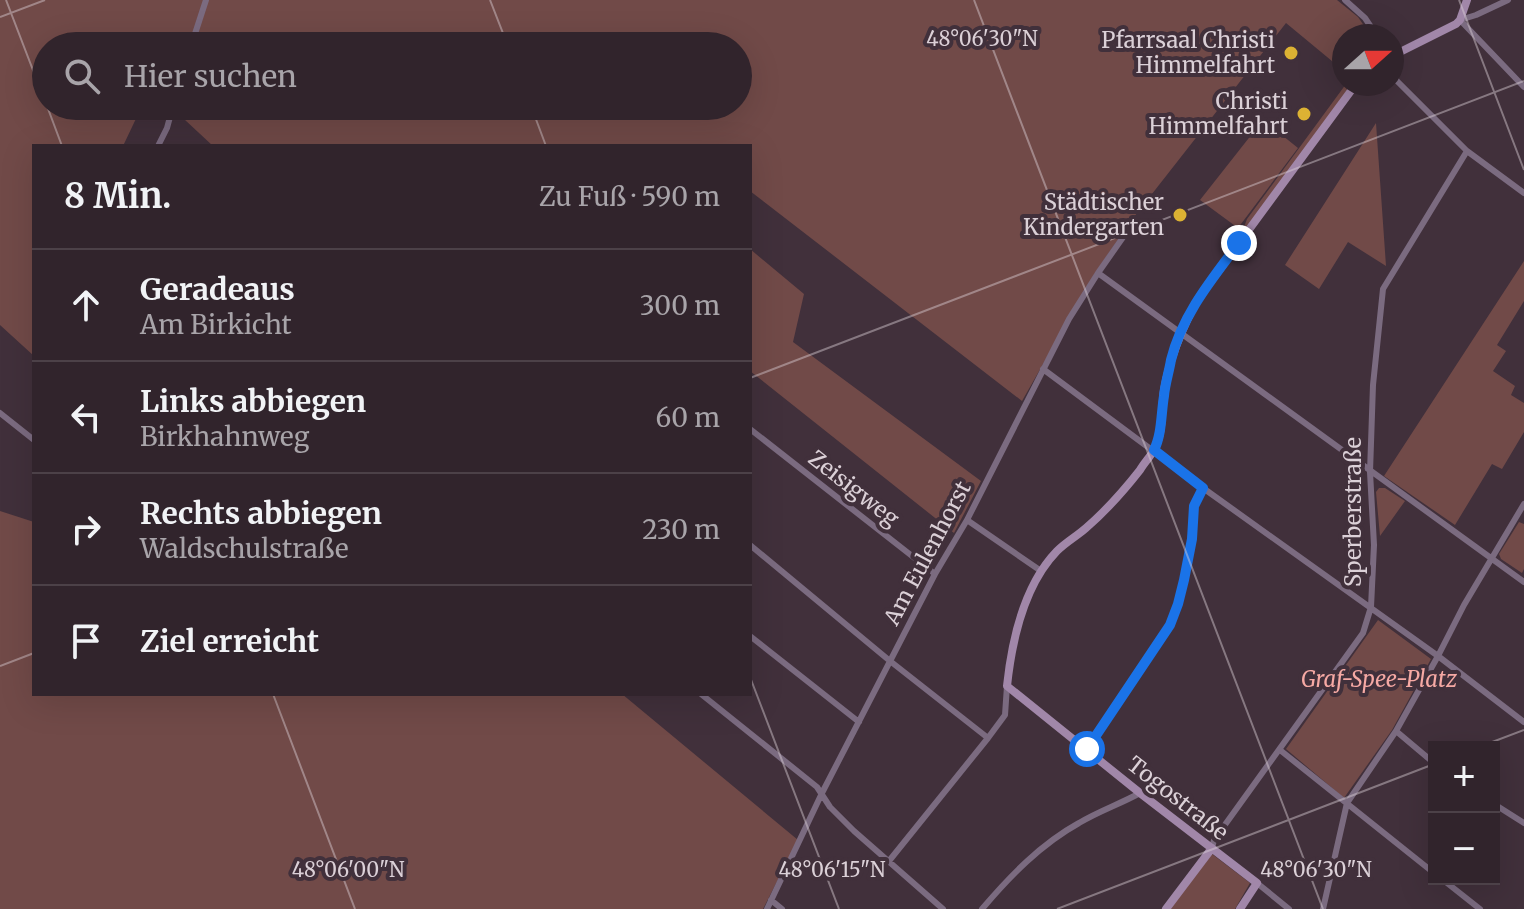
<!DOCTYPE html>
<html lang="de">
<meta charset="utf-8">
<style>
:root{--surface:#31242c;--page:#392c34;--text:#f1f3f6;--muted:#a8a4a9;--line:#4c4148}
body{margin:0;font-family:Merriweather,serif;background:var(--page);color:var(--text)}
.controls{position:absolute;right:24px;bottom:24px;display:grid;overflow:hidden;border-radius:0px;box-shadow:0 8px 32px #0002}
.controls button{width:72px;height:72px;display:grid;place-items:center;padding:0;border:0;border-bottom:2px solid var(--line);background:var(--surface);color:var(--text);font:40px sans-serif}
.compass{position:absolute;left:1332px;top:24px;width:72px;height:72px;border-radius:50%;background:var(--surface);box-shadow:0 8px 32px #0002;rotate:69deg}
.stop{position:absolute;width:24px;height:24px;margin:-18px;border:6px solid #1a73e8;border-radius:50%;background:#fff}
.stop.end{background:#1a73e8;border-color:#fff;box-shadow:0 2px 8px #0008}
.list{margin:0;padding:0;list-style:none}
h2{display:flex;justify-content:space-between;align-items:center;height:104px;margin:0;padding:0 32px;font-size:34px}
h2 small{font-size:26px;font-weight:400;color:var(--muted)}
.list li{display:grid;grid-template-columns:52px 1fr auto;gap:24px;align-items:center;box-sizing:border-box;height:112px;padding:0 32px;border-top:2px solid var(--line)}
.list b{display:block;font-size:30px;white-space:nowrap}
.list p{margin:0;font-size:26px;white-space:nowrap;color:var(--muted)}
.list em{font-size:26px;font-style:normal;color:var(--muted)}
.icon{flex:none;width:44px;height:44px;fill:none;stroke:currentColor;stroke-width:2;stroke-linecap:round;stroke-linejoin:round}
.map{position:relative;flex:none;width:1524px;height:909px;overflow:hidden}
.search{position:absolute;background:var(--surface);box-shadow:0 8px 32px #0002;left:32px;top:32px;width:720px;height:88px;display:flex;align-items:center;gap:20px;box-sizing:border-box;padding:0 28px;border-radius:44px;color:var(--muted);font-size:30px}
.panel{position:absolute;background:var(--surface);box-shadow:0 8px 32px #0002;left:32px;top:144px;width:720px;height:552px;border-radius:0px}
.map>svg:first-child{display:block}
</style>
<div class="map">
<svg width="1524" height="909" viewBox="0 0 1524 909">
<rect width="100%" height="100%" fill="#41303b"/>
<path fill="#714a48" d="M0,0H1337L1358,17L1371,36H1344V71L1286,23L1130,222L1095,273L1022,401L750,191V146H213L170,106H738V46H46V106H142L123,146H34V356L0,325Z
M1346,84L1354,87L1246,233L1244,227L1247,219Z
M1263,120L1298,148L1238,228L1200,200Z
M1376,123L1386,266L1348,242L1319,289L1285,265Z
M750,249L804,294L793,342L981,481L954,533L750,371Z
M1524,261V301L1497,345L1506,351L1493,371L1515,386L1511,395L1524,403V432L1502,469L1492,464L1455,525L1384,476Z
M1379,488H1385L1405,501L1380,536L1376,492Z
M0,511L34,522V694H622L798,840L763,909H0Z
M1519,522L1524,524V569L1522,573L1501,559L1499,554Z
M1378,620L1431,659L1392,730L1344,798L1286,749Z
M1212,854L1250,883L1235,909H1170Z"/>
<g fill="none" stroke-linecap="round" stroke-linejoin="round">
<path stroke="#7b6b80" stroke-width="6" d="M1345,0L1365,18L1377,36
M1508,0L1476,15L1460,20L1524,87
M191,46L206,0
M1392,73L1397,81L1467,151L1524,193
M158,146L167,128L173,106
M1098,273L1524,582
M1043,369L1203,488L1438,656L1524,722
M0,413L34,440
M750,429L935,574
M967,520L1041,571
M750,545L890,661L988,738
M750,636L859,722
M701,694L817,787L830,807L854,831L943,909
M1396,731L1434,763
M1087,749L1173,620L1178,604L1189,553L1194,506L1203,488
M1280,750L1434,873
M1494,804L1524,823
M1212,848L1214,840L1363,633L1371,607L1374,545L1370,472L1373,385L1383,289L1467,151
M889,861L988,738L1005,715L1007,686
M1442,879L1480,909
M1257,883L1289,909
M771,900L782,909
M767,909L822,793L935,574L967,520L1069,319L1098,273L1133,223
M982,909C1010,876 1041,844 1079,823C1099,811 1120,804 1140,793
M1323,909L1347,803L1396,731L1438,656L1464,605L1524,504"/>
<path stroke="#a187a9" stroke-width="8" d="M1392,56L1456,24L1460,20L1467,0
M1166,909L1212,848
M1240,909L1257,883L1140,793L1007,686C1012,639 1024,585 1057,551C1066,542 1077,536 1086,528C1108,509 1122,493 1140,470C1144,463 1150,457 1154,450C1164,433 1161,409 1164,390C1170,357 1182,328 1198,299L1356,84"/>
</g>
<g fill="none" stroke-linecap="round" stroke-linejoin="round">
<path stroke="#1a73e8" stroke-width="10" d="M1087,749L1170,625L1178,604L1184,580L1192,539L1194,506L1203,488L1154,450C1162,434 1161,414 1164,396C1165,384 1169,372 1171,360C1182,315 1212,279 1239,243"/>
</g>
<path fill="none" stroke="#dbd0d7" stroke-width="2" stroke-opacity="0.45" d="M6,0L46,104M490,0L508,46M974,0L1323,909M1459,0L1524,170M0,17L45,0M47,106L62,146M531,106L546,146M750,378L1524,81M0,666L34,653M750,677L839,909M273,694L355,909M1479,747L1524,730M1057,909L1434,764"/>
<g fill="#dcb233" stroke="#41303b" stroke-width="3">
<circle cx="1291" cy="53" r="8"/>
<circle cx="1304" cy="114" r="8"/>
<circle cx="1180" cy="215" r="8"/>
</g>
<g text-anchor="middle" stroke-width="8" stroke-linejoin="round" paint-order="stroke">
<g font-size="22" fill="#dbd0d7" stroke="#41303b" text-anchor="end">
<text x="1275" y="48">Pfarrsaal Christi<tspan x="1275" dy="25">Himmelfahrt</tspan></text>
<text x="1288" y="109">Christi<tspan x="1288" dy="25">Himmelfahrt</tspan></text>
<text x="1164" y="210">Städtischer<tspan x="1164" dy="25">Kindergarten</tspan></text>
</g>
<g font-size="22" fill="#dbd0d7" stroke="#41303b">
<text transform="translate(854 488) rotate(38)" y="8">Zeisigweg</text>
<text transform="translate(1353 512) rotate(-90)" y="8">Sperberstraße</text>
<text transform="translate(927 553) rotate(-62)" y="8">Am Eulenhorst</text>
<text transform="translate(1178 798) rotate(38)" y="8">Togostraße</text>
</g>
<g font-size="22" font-style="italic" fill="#f6a9a4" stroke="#41303b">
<text x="1379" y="687">Graf-Spee-Platz</text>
</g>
</g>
<g font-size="20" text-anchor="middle" fill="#dbd0d7" stroke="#41303b" stroke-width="8" stroke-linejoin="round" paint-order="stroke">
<text x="982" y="46">48°06'30"N</text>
<text x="348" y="877">48°06'00"N</text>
<text x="832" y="877">48°06'15"N</text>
<text x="1316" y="877">48°06'30"N</text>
</g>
</svg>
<div class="controls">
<button>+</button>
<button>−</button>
</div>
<svg class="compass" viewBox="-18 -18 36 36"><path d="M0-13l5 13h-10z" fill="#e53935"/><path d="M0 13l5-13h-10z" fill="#a8a4a9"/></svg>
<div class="stop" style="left:1087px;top:749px"></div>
<div class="stop end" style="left:1239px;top:243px"></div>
<div class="search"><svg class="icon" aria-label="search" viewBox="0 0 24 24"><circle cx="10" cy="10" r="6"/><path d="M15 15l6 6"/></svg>Hier suchen</div>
<section class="panel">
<h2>8 Min.<small>Zu Fuß · 590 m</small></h2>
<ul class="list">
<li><svg class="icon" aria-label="ahead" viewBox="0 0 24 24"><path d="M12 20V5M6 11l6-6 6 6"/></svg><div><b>Geradeaus</b><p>Am Birkicht</p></div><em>300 m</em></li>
<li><svg class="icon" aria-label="left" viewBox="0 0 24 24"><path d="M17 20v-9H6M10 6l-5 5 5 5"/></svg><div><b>Links abbiegen</b><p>Birkhahnweg</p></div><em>60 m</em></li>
<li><svg class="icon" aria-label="right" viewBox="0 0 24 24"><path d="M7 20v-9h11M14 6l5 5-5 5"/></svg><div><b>Rechts abbiegen</b><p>Waldschulstraße</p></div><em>230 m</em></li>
<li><svg class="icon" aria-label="arrive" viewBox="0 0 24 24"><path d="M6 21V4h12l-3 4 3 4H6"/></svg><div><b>Ziel erreicht</b></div></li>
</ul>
</section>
</div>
